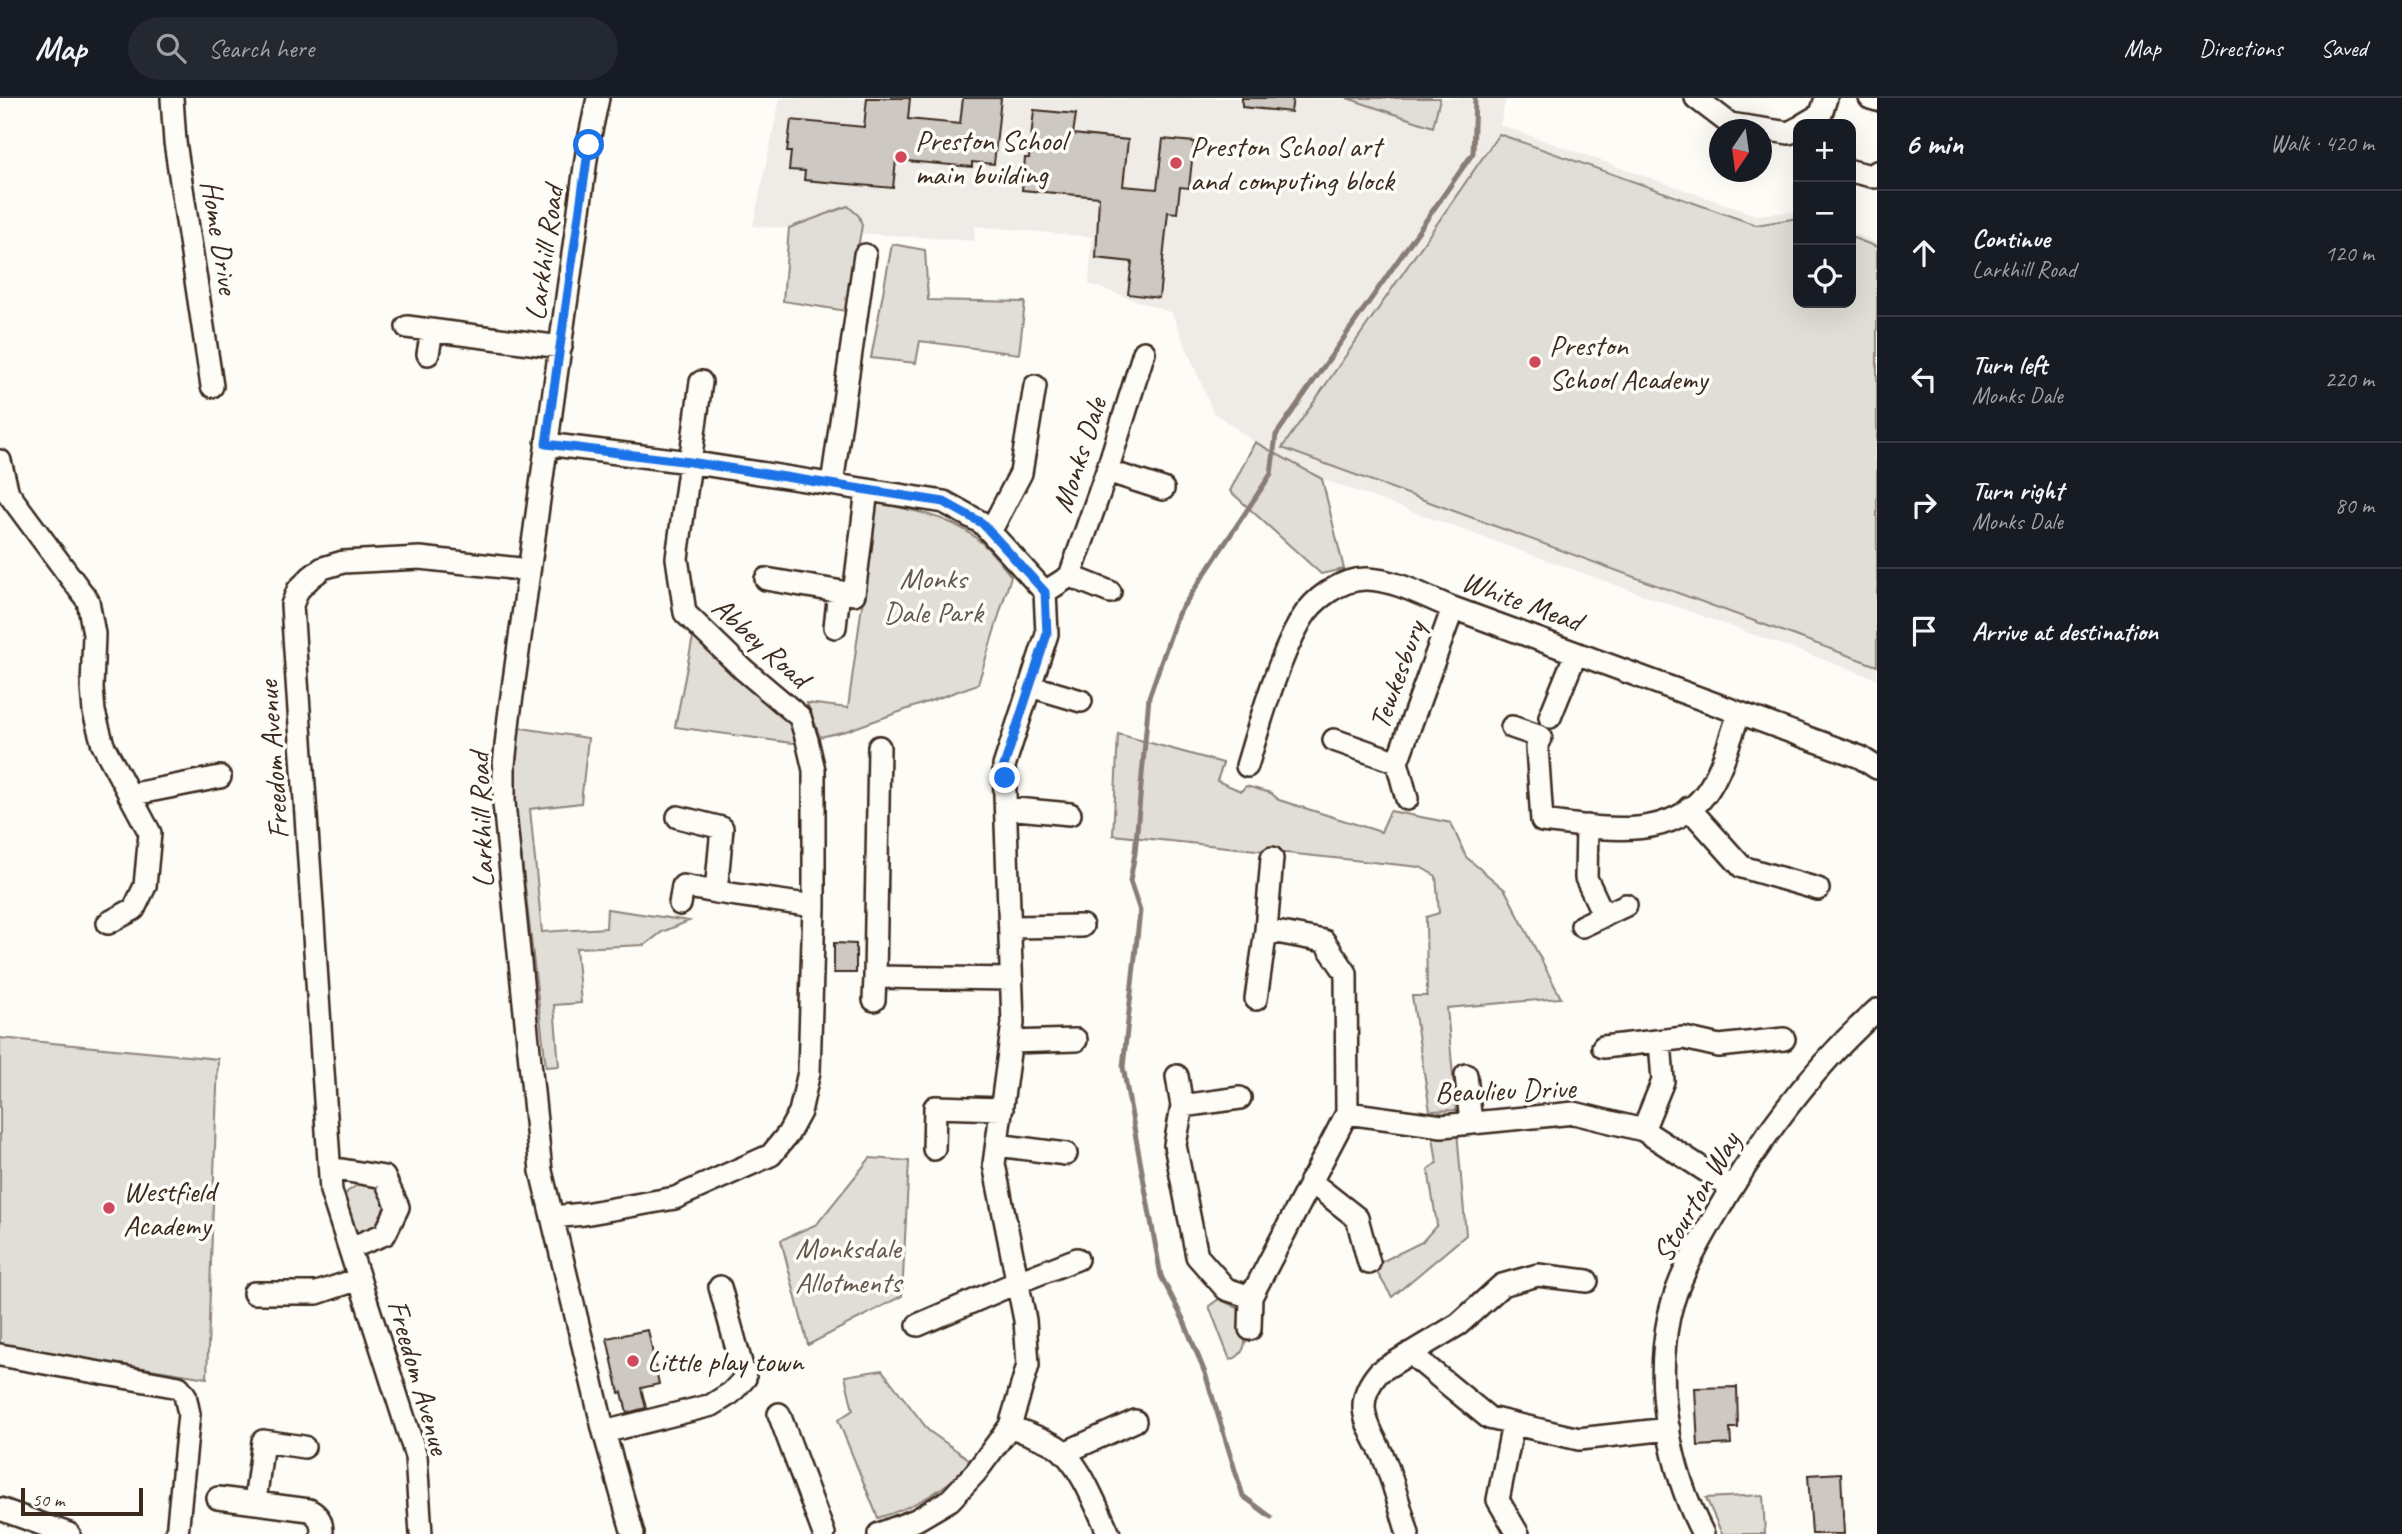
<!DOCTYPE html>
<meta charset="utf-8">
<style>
:root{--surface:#171b24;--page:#242831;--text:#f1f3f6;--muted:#9ea1a6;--line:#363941}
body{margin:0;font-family:Caveat,sans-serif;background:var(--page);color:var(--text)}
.controls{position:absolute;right:21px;top:21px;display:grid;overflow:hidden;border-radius:14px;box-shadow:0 7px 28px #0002}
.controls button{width:63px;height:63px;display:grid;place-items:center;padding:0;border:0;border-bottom:2px solid var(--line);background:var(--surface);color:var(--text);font:35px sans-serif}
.compass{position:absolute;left:1709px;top:21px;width:63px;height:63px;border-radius:50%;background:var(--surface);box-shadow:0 7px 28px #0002;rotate:193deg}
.scale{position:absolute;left:21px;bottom:18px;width:122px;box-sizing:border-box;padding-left:7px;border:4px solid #3b2a1e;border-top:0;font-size:19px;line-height:24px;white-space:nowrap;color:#3b2a1e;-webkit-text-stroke:5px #fdfcf7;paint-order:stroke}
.stop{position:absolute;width:21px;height:21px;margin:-16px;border:5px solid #1a73e8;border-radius:50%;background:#fff}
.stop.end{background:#1a73e8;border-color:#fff;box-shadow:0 2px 7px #0008}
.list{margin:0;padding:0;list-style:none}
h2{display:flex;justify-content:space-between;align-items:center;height:91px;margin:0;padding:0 28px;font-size:30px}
h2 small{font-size:23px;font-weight:400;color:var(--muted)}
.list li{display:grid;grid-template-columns:46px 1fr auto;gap:21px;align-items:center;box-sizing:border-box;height:126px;padding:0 28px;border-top:2px solid var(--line)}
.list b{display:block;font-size:26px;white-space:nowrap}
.list p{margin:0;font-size:23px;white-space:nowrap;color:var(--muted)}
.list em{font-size:23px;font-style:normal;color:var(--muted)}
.icon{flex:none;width:38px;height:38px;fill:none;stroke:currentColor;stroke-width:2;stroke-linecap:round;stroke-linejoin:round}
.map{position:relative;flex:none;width:1877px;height:1436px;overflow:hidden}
header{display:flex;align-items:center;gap:42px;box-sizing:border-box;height:98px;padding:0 35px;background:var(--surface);border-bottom:2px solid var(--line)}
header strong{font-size:33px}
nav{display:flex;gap:38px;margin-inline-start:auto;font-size:24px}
.search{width:490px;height:63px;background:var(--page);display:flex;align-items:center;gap:18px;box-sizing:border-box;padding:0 24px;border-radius:38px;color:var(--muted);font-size:26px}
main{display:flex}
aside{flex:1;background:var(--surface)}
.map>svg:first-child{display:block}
</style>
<header>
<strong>Map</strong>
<div class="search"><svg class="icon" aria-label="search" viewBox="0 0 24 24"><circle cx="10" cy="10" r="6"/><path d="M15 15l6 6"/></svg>Search here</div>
<nav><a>Map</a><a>Directions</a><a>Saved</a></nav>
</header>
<main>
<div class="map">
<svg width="1877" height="1436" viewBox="0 0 1877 1436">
<rect width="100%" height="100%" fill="#fdfcf7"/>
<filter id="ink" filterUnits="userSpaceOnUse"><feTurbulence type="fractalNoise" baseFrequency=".0143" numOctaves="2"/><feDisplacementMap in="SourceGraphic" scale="14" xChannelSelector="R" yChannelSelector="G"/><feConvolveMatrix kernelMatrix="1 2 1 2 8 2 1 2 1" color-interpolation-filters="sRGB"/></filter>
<g filter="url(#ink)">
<path fill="#efece7" d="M780,0H1506L1500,27L1756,117L1798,113V205H1851V134L1877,145V581L1322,381L1255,344L1213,314L1172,215L1089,186L1092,139L975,128L974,143L753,128Z"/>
<path fill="#e1ded7" stroke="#8e847a" stroke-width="2" d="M1347,0H1440L1433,29Z
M1499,36L1756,127L1798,120V205H1851V139L1877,149V568L1282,350Z
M848,108L859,118L862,127L847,213L783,203L789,130Z
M892,146L925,152L928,202L1025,204L1019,256L920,243L916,265L871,260Z
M1255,344L1322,381L1344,471L1321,476L1230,393Z
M876,404C912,413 954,418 982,445C993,455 1002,467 1011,478L978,586L846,633L820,639L807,605L848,610Z
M693,539L796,619L806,642L792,645L675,629Z
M508,628L588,640L581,705L530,711L542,834L606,830L607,811L689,823L662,834L645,847L576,850L581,905L554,907L559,968L546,969L516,712L504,713Z
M1118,636L1223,665L1217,683L1241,693L1246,688L1271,695L1279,702L1381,734L1390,713L1451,725L1466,759L1505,792L1561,900L1447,910L1456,1012L1430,1013L1412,898H1427L1426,819L1439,815L1436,778L1420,769L1113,737Z
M0,940L218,961L207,1280L0,1247Z
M1432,1032L1457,1033L1466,1137L1392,1199L1373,1168L1422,1144L1437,1127L1428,1071L1437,1065Z
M870,1060L909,1063L902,1198L808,1247L781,1142L817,1126Z
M363,1083H373L397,1120L359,1138L352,1134L342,1103L347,1094Z
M1219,1201L1242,1212C1245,1229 1252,1256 1230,1262L1209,1208Z
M882,1272L929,1333L973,1364C943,1393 918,1407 878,1420L838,1322L853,1312L845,1278Z
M1763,1397L1765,1436H1722L1706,1400Z"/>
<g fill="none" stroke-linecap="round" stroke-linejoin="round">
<path stroke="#887d74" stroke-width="5" d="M1271,1419L1243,1398L1205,1275L1183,1221L1161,1178L1123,969L1140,813L1130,783L1135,755L1149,599L1178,516L1271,376L1276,337L1473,55L1475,0"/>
</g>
<path fill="#cdc8c2" stroke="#3b2a1e" stroke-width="2" d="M867,0H910L908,21L960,26L963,0H1001L994,66L972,64V69L896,62L893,90L804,82L805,73L789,72L791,54H787L791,22L864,29Z
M1242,0H1293L1291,14L1242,9Z
M1034,12L1076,16L1073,36L1128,42L1123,88L1157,91L1163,41L1194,44L1189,90L1180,89L1177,115L1168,114L1159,200L1128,196L1132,164L1096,160L1099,99L1022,92L1025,60H1029Z
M834,845L856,846V875H834Z
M648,1232L659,1286L641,1290L646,1310L627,1315L622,1294L619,1295L607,1240Z
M1737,1289L1738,1330H1730L1731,1346L1698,1348L1695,1290Z
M1841,1375L1844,1436H1812L1808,1377Z"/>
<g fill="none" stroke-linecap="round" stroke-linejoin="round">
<g stroke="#3b2a1e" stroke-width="26">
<path id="minor" d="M172,0L175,44L212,288
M598,0L588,47L509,619L504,667V705L541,1073L604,1334L633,1436
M1696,0L1730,26L1789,35L1798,30
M1870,0L1877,2
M1804,26L1821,16L1826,0
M1851,73L1875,79L1877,74
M407,229L561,249
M428,256L432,233
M546,346L689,364L944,404L982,425L1045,494L1047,536L1004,668L1013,925L994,1066L1025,1222L1028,1267L1010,1328L976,1374L950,1402L916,1422L879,1436
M0,363L8,395L88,503L94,536L92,590L94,614L103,647L150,735L145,788L134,811L108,825
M1107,373L1163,391
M832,386L865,157
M990,434L1021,375L1035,288
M1070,478L1110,494
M766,481L854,496L867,392
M1045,494L1070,478L1107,373L1144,254
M835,529L839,494
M1030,588L1081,603
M1550,619L1576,555
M1512,629L1541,639L1537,649L1542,723C1595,729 1669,746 1706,695C1722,673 1730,641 1739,615
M1334,642L1397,664
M879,649L875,879L1012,881
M1247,668C1261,621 1277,564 1301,522C1313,501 1342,480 1367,481C1397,482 1425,499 1453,510L1860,659L1877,670
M129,697L220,679
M1407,701L1397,664L1453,510
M1006,710L1070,716
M1689,710L1742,769L1818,791
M678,719L722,730L716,794L814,808
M1587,728L1586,780L1604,818
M680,806L683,788L716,794
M1582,828L1626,807
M1010,829L1082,828
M1256,901L1266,832L1272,760
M874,902L875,879
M1011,944L1076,942
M1603,949L1684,940L1719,948L1784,941
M1466,977L1471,1025
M1177,978L1182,1008
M1240,1000L1182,1008L1175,1047L1197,1158L1226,1191L1251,1199L1347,1015L1346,875L1324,843L1266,832
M1347,1015L1442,1028L1574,1015L1643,1032L1731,1089
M1643,1032L1663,983L1660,943
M997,1047L1066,1056
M934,1051L935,1009L1002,1011
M330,1070L384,1079L398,1109L385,1136L350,1150
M1310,1083L1357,1120L1369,1165
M552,1119L584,1116L675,1100L771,1057L788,1036L800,1014L809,974L814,808V672L807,642L800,619L743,571L685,515L677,460L701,284
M254,1195H317L359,1181
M918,1227L1018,1184L1077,1161
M1250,1231L1251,1199
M1410,1255L1489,1320L1579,1341L1669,1331
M0,1257L179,1289L185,1297L189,1316L177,1436
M779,1316L824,1436
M1513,1326L1498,1402L1518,1436
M1010,1328C1025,1335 1042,1340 1056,1348C1080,1364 1097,1410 1109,1436
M604,1334L712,1307L731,1295L745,1280L720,1189
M1064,1355L1135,1323
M218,1400L309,1412C320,1418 322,1424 322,1436
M255,1404L263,1343L304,1349
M0,1411L69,1436
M421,1436L416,1358L331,1093L292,507L298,492L311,479L323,470L343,464L420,460L529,472
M1408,1436C1401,1412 1394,1387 1385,1363C1371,1329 1349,1309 1379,1274L1459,1226L1502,1187L1538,1177L1587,1183
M1703,1436C1670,1372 1654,1290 1669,1218C1677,1183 1695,1152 1713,1121C1757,1045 1811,971 1877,912"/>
</g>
<use href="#minor" stroke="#fdfcf7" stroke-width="21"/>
</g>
</g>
<g fill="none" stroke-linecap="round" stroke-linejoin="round" filter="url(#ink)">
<path stroke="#1a73e8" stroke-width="9" d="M589,47L546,346L690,364L944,404L982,425L1045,494L1047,536L1004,668L1005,680"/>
</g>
<g fill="#d1495b" stroke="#fdfcf7" stroke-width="2.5">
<circle cx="901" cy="59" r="7"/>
<circle cx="1176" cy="65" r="7"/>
<circle cx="1535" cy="264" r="7"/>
<circle cx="109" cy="1110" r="7"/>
<circle cx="633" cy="1263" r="7"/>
</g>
<g text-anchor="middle" stroke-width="7" stroke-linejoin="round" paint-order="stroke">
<g font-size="30" fill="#3b2a1e" stroke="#fdfcf7" text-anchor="start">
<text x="915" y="52">Preston School<tspan x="915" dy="34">main building</tspan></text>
<text x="1190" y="58">Preston School art<tspan x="1190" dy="34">and computing block</tspan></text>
<text x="1549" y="257">Preston<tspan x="1549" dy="34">School Academy</tspan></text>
<text x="123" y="1103">Westfield<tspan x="123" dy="34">Academy</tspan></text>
<text x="647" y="1273">Little play town</text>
</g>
<g font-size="30" fill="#3b2a1e" stroke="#fdfcf7">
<text transform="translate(220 139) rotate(81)" y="10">Home Drive</text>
<text transform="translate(544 155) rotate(-82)" y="10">Larkhill Road</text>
<text transform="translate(1079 357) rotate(-72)" y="10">Monks Dale</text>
<text transform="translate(1522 503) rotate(20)" y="10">White Mead</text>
<text transform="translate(761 544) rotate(42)" y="10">Abbey Road</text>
<text transform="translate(1397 577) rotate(-70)" y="10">Tewkesbury</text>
<text transform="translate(273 662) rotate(-94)" y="10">Freedom Avenue</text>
<text transform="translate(481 722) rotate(-92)" y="10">Larkhill Road</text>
<text transform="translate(1505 992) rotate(-2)" y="10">Beaulieu Drive</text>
<text transform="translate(1696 1099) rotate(-60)" y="10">Stourton Way</text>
<text transform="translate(419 1279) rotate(74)" y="10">Freedom Avenue</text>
</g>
<g font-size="30" fill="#64574c" stroke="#fdfcf7">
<text x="933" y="490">Monks<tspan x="933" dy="34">Dale Park</tspan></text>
<text x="848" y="1160">Monksdale<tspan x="848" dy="34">Allotments</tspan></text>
</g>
</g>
</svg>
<div class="controls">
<button>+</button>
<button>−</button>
<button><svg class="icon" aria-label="locate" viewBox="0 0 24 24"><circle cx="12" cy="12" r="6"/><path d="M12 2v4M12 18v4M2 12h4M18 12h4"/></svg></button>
</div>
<svg class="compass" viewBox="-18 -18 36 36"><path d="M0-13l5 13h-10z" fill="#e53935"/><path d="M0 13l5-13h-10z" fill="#9ea1a6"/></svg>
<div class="scale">50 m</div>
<div class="stop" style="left:589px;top:47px"></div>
<div class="stop end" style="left:1005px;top:680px"></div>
</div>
<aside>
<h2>6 min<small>Walk · 420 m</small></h2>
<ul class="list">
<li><svg class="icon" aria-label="ahead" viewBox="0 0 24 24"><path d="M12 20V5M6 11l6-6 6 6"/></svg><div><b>Continue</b><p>Larkhill Road</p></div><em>120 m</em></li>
<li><svg class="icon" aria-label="left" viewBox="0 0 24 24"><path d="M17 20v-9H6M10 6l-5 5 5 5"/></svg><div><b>Turn left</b><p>Monks Dale</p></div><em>220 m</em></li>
<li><svg class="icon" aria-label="right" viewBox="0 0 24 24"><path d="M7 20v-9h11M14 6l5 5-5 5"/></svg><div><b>Turn right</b><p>Monks Dale</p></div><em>80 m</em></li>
<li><svg class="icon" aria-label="arrive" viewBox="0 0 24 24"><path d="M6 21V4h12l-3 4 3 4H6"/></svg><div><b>Arrive at destination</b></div></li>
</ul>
</aside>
</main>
